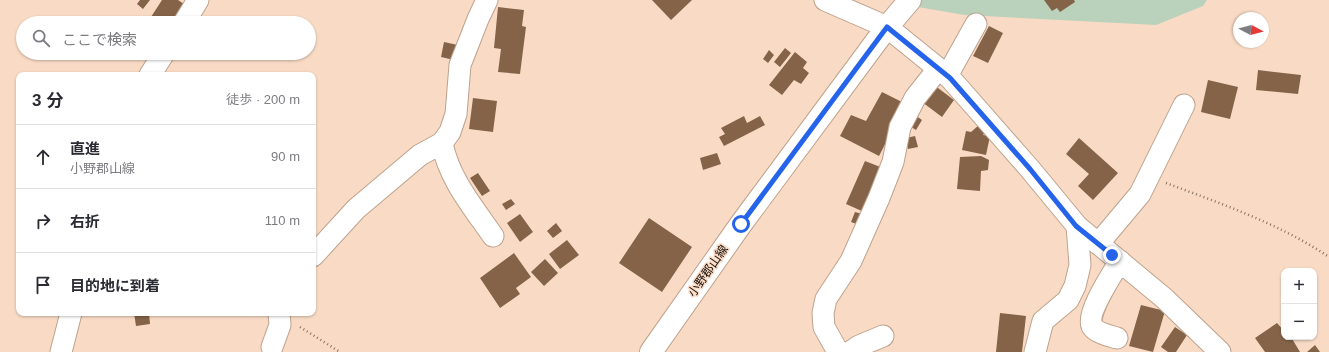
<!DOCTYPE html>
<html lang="ja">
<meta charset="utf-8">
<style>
:root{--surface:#fff;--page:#f7f7f7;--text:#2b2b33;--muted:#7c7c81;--line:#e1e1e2}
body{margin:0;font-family:Helvetica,"Noto Sans JP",sans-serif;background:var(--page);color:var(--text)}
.controls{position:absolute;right:12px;bottom:12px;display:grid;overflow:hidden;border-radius:8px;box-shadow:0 1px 3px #0004}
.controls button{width:36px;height:36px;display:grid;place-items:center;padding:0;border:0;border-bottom:1px solid var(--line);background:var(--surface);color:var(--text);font:20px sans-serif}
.compass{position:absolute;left:1233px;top:12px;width:36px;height:36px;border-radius:50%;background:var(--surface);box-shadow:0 1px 3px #0004;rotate:97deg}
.stop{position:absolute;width:12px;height:12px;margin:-9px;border:3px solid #2563eb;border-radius:50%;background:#fff}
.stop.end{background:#2563eb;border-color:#fff;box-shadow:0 1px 4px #0008}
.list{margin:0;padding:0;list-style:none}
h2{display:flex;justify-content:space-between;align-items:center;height:52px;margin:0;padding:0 16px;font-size:17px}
h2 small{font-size:13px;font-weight:400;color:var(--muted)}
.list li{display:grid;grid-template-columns:26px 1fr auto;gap:12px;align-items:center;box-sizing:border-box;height:64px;padding:0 16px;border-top:1px solid var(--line)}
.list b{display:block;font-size:15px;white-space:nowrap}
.list p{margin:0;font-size:13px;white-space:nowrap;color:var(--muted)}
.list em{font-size:13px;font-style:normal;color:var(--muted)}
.icon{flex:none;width:22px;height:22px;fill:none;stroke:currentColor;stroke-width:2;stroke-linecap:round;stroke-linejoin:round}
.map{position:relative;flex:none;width:1329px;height:352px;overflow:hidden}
.search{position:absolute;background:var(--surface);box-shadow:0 1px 3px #0004;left:16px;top:16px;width:300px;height:44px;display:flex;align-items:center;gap:10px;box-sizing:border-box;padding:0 14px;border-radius:22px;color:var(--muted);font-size:15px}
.panel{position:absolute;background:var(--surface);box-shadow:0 1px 3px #0004;left:16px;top:72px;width:300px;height:244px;border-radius:8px}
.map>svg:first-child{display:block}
</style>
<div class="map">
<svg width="1329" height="352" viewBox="0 0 1329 352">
<rect width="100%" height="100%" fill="#f9dbc5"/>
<path fill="#bad1bc" d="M912,0H1207L1203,6L1156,25L964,15L918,7Z"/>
<path fill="#846348" d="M140,0H150L143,9L137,4Z
M162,0H178L184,4L171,23H159L151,17Z
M652,0H692L671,20Z
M1044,0H1074L1075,2L1060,12L1057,8L1052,11Z
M498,7L524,10L522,26L526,27L520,74L498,72L501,49L494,48Z
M989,26L1003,33L988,63L973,56Z
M444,42L458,45L454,60L441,57Z
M785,48L791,53L780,67L774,62Z
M769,50L774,55L768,63L763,59Z
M795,52L807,62L803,68L809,73L801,84L794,80L782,95L769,85Z
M1258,70L1301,75L1298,94L1256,90Z
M1208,80L1238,87L1230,119L1201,112Z
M934,85L954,100L942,117L922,102Z
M882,92L906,104L879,156L840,136L851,115L866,121Z
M473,98L497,101L493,132L469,129Z
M915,115L922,120L916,130L908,125Z
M744,116L747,123L760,116L765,125L724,146L719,137L725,134L721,128Z
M979,125L986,131L983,135L990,136L986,155L962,150L966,131L971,132Z
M915,136L918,147L908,149L906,138Z
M1079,138L1118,173L1093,200L1078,186L1089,174L1066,154Z
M717,153L721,164L703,170L700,158Z
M981,156L989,160L988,170L981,171L980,191L957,189L960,157Z
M865,161L883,168L864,212L846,204Z
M478,173L490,191L482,196L470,178Z
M511,199L515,204L506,210L502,204Z
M855,212L866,215L862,226L851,222Z
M520,214L533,232L520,242L507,223Z
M649,218L692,247L662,292L619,263Z
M556,223L562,231L553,238L547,231Z
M567,240L579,255L560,269L549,254Z
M514,253L531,277L516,288L520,294L500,308L480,278Z
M545,259L558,273L544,286L531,272Z
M1141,305L1165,311L1153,352L1129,346Z
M134,313H149L150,324L136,326Z
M1000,313L1026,316L1022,352H996Z
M1277,323L1284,331V337H1291L1300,352H1265L1255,338Z
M1175,327L1187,335L1176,352H1168L1161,347Z
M1315,345L1320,352H1307Z"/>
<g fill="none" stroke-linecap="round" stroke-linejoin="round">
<g stroke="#bea28d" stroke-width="23">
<path id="street" d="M487,0L478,19L460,65L456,114L450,132L442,143C449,179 473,207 493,236
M825,0L887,27L950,78L1030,169L1077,226L1164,298L1220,352
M184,23L198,0
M150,75L164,53
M947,76L976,24
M1098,244L1140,194L1184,105
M313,256L356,209L420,155L442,143
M1117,338C1110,336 1096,333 1092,326C1086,313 1113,273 1120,261
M272,347L280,325L279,313
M61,352L71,313
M838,352L824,327L823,313L826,299L851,261L879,198L893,162L900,127L915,98L938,69
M850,352L859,346L883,336
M1035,352L1043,321L1068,300L1075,286L1080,265L1077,226"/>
</g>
<g stroke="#bea28d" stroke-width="24">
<path id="primary" d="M651,352L741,224L887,27L910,0"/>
</g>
<path stroke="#877365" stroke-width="2.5" stroke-dasharray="1 3" stroke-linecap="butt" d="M1166,183C1222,204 1280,224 1329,257
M300,327L340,352"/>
<use href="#street" stroke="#fff" stroke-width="21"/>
<use href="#primary" stroke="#fff" stroke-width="22"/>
</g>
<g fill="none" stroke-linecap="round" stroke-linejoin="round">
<path stroke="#2563eb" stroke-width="5" d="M741,224L887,27L950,78L1030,169L1076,226L1112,255"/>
</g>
<g text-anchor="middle" stroke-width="3" stroke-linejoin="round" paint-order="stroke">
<g font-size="12" fill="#180e07" stroke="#f9dbc5">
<text transform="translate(708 271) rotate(-55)" y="4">小野郡山線</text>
</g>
</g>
</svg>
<div class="controls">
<button>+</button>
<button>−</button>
</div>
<svg class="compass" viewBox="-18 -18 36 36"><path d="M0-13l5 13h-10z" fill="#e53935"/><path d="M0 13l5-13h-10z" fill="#7c7c81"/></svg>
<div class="stop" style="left:741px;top:224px"></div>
<div class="stop end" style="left:1112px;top:255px"></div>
<div class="search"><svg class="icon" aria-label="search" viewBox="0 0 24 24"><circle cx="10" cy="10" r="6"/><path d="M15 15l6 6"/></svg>ここで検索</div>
<section class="panel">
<h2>3 分<small>徒歩 · 200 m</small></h2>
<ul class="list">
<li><svg class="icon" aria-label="ahead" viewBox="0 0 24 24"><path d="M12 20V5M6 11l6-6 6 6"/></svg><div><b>直進</b><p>小野郡山線</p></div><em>90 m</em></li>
<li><svg class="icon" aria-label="right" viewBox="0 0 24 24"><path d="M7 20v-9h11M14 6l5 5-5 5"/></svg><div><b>右折</b></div><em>110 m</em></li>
<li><svg class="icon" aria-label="arrive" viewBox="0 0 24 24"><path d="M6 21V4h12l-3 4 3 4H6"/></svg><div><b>目的地に到着</b></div></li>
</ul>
</section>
</div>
